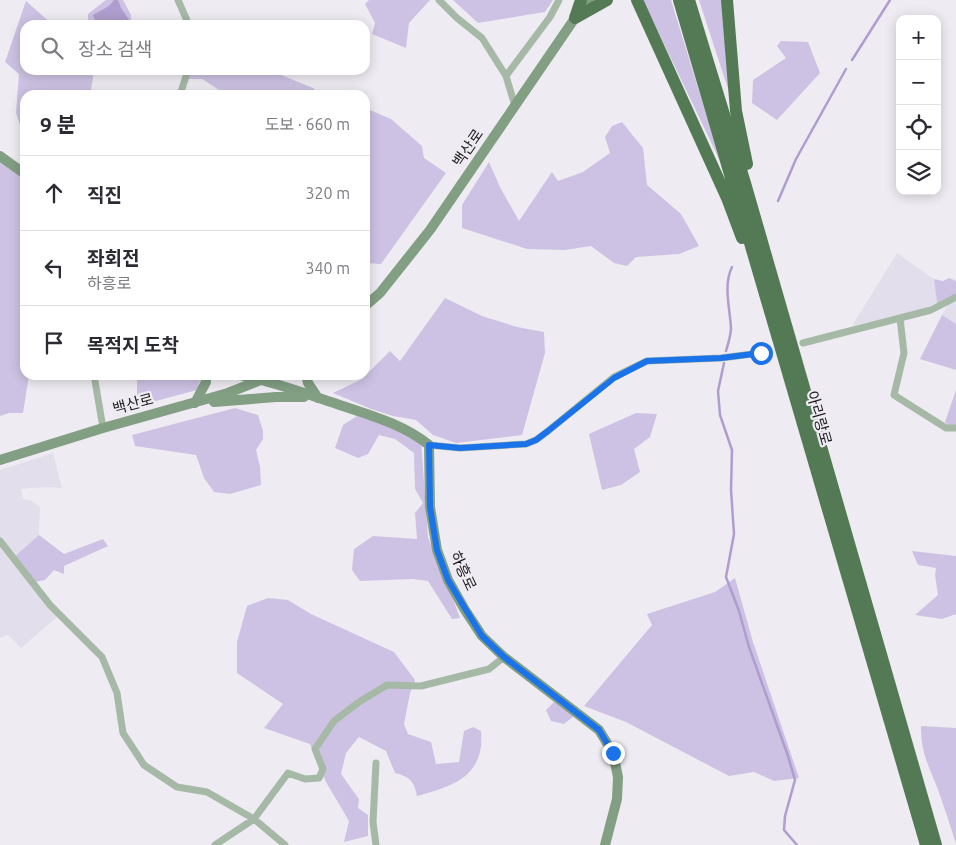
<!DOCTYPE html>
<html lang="ko">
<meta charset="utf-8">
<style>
:root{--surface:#fff;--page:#f7f7f7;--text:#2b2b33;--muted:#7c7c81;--line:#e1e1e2}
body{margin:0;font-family:Ubuntu,"Noto Sans KR",sans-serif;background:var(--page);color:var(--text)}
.controls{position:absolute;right:15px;top:15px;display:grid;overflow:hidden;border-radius:10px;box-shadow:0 2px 12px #0003}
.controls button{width:45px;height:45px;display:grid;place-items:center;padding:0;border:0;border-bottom:1px solid var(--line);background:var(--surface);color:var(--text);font:25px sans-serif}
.stop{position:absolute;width:15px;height:15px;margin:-11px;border:4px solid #1a73e8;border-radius:50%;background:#fff}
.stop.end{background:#1a73e8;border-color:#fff;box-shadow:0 1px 5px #0008}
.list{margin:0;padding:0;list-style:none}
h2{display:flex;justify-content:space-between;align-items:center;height:65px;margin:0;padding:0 20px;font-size:21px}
h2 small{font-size:16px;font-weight:400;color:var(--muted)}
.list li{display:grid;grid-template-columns:32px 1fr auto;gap:15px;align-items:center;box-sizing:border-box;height:75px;padding:0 20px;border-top:1px solid var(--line)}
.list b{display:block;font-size:19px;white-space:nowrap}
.list p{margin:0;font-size:16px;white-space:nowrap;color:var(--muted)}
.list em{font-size:16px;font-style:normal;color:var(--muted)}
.icon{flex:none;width:28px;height:28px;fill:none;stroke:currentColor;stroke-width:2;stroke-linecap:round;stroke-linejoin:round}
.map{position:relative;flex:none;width:956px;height:845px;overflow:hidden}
.search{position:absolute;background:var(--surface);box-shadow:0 2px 12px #0003;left:20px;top:20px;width:350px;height:55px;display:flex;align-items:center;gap:12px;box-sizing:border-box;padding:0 18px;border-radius:15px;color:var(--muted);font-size:19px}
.panel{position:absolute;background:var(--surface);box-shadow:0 2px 12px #0003;left:20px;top:90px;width:350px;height:290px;border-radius:15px}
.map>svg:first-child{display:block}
</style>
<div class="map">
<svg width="956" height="845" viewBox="0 0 956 845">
<rect width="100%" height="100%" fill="#eeecf2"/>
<path fill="#e2deeb" d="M897,253L934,279L937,303L922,309L852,326Z
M956,302V324L942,315L949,303Z
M53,453L62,488L46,487L21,489L23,499L30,500L40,507L39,535L14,557L0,545V470Z
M0,546L57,617L21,648L8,635L0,638Z"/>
<path fill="#cdc2e3" d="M106,0H123L131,15V21L127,25H88V14Z
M369,0H430L409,23L406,48L372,34L375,23L365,4Z
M453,0H553L545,12L478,23Z
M643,0H671L721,163Z
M699,0H722L730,95Z
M26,1L53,25H25V70H94L91,90L94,95H25V139L16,113L19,74L5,62Z
M781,41L808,42L820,73L777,120L752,103L753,80L786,58L777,46Z
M192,70H269L313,88L321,95H227L202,79H188Z
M365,108L391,119L422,146L424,158L446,173L381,264L365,263Z
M622,122L643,148L647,185L681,214L699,246L679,254L636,257L627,266L614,263L591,246L565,250L527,249L462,228V205L489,162L500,187L519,221L552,172L558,181L583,172L610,153L605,137L612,126Z
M0,161L25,177V375H29L23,413H9L0,416Z
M949,278L956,281V294L937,303L934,279L943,281Z
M445,298L482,316L517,327L544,332L545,353L522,435L456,443L433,435L416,420L393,416L371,409L333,393L362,379L390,351L400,361Z
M942,315L956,324V370L920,359Z
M137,375H199L201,378L197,390L137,406Z
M956,390V425H948L945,422Z
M235,408L258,415L263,431V439L256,450L260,467L261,485L230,494L214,492L204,478L196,455L135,446L132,435Z
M636,413L657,414L650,437L634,449L640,472L621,485L602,490L589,434Z
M357,416L390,426L421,441L428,537L442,577L452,596L460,618L452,619L428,581L413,579L360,581L352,570L354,549L373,536L417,539L415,513L423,503L415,489L414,453L395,439L379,435L368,454L358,458L335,448L343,425Z
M39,535L64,554L103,539L108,546L64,566V574L54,570L45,580L35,582L14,557Z
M912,551L956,556V614L942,619L915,615L938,595L935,575L936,568L918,565Z
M735,578L753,642L799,778L774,781L754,772L729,776L626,722L584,706L652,625L647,614L715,592Z
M268,598L288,600L311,614L394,652L415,680L410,693L404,724L408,734L431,742L436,764L459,762L464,731L473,727L481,731C485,776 454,786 417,796C414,781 410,777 395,773L386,751L359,737L346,753L341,774L359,799L358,808L368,815V836L344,842L349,821L326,782L310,744L264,728L283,704L237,673V642L247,606Z
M554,702L574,716L564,724L551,721L546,710Z
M921,726L956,728V844C950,825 944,806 937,787C928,764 921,753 921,726Z"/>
<path fill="#ae9dce" d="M114,0H118L121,8L129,20L122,25H97L93,15L109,6Z"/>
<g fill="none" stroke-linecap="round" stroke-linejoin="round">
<path stroke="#ae9dce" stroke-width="2.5" d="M852,60L890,0
M778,201L796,159L846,69
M726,351C728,344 731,335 731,328C730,309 723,285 732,267
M724,363L718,391L720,415L732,450L731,490L734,534L726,577L739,611L749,647L788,756L795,780L785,816L784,830L797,845"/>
<path stroke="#a6b8a6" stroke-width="7" d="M178,0L189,25
M439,0L457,18L482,38L506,76L515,106
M506,76L550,17L559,0
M180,95L188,70
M900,318L904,353L894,395L946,428H956
M803,343L931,310L956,297
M94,375L103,428
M429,445L460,448L526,444L536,440L548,431L614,377L647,361L721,358L768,352
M0,541L50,605L102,657L117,693L123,733L144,765L177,787L207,792L254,819L285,845
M215,845L254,819L288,773L305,779L319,778L323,769L315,749L334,721L359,702L387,685L421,686L489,669L504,657
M376,845L373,822L376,763"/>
<path stroke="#829e83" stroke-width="10" d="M0,156L25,174
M365,306L380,293L430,230L575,18L589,0
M240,375C271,381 301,392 331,402C365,414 400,422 429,445L430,507L437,550L448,580L465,610L482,636L504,657L599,730L613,753L618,777L617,799L605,845
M306,375L308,383L318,398
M214,402L276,397H304
M195,403L206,382L205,375
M0,460L103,428L228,393L273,375"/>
<path stroke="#537a55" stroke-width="12" d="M637,0L727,198L742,238
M679,0L926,845
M689,0L745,183L936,845
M727,0L736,111L747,164
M575,18L607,0
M575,18L581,0"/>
</g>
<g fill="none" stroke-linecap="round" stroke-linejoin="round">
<path stroke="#1a73e8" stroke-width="6" d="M613,753L599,730L504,657L482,636L466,610L448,580L437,550L430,507L429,445L460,448L526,444L536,440L548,431L614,378L647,361L721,358L761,353"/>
</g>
<g text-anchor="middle" stroke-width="4.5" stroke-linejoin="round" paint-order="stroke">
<g font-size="15" fill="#1d1c1e" stroke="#eeecf2">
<text transform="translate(468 148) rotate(-56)" y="5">백산로</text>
<text transform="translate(133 404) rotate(-15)" y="5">백산로</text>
<text transform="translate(819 418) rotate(74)" y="5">아리랑로</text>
<text transform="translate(463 571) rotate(65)" y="5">하흥로</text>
</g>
</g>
</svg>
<div class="controls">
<button>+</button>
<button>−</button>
<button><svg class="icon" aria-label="locate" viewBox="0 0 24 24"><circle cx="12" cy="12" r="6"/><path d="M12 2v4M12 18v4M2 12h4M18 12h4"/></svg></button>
<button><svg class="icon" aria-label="layers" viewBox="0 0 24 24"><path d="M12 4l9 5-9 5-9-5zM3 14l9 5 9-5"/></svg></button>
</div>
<div class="stop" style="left:761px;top:353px"></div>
<div class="stop end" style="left:613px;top:753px"></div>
<div class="search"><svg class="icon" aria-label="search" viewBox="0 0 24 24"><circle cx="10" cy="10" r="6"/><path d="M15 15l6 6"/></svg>장소 검색</div>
<section class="panel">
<h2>9 분<small>도보 · 660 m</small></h2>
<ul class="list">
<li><svg class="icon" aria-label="ahead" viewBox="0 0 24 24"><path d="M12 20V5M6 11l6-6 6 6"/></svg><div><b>직진</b></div><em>320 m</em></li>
<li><svg class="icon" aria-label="left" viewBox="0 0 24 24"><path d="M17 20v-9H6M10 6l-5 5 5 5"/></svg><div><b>좌회전</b><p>하흥로</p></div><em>340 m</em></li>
<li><svg class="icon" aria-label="arrive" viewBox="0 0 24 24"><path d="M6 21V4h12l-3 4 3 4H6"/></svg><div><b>목적지 도착</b></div></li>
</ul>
</section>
</div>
